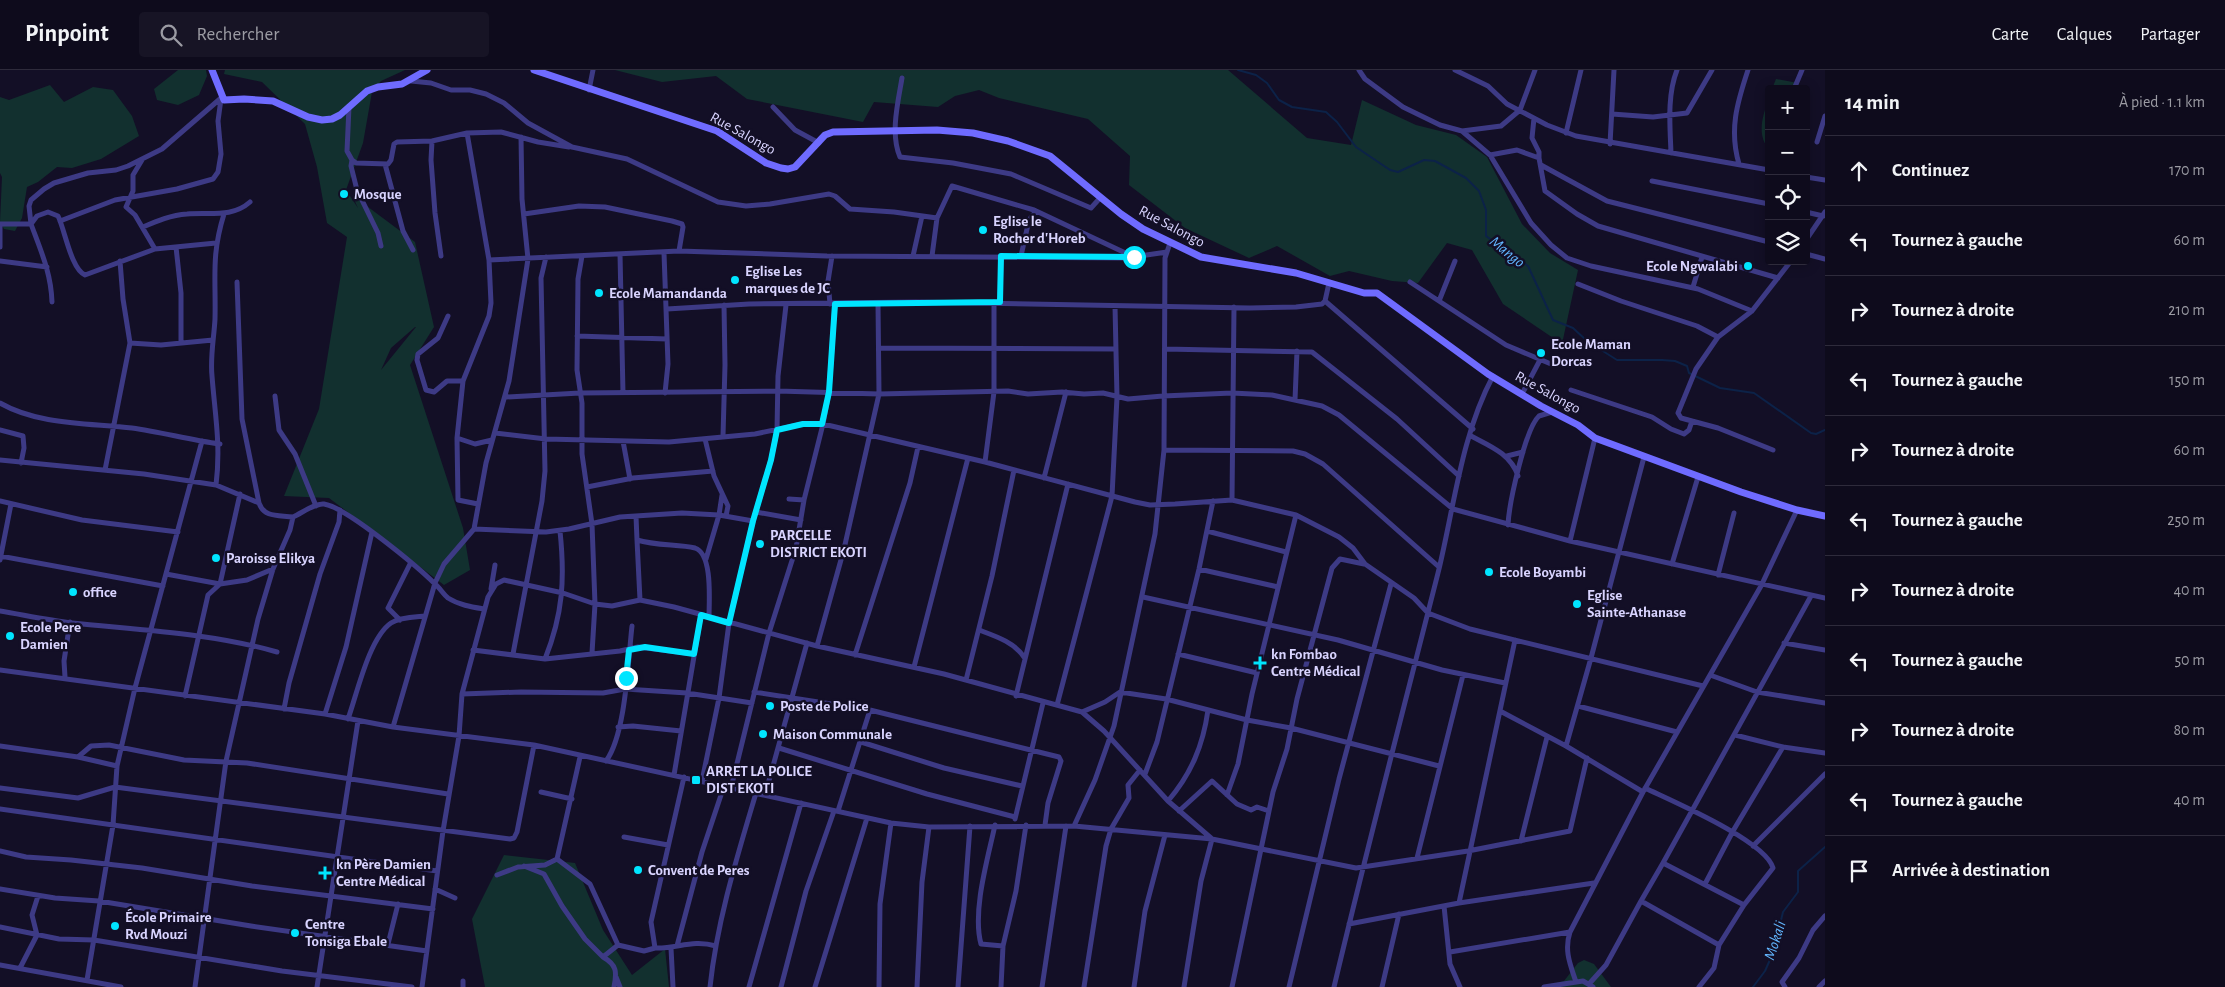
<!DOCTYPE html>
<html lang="fr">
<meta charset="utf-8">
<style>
:root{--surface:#0e0b1c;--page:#171425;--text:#f1f3f6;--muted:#9b9ba3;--line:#2e2b3b}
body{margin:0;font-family:"Alegreya Sans",sans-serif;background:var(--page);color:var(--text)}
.controls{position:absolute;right:15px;top:15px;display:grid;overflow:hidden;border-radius:5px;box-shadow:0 2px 12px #0003}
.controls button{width:45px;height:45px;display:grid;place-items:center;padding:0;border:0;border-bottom:1px solid var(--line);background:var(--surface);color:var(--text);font:25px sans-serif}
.stop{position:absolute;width:15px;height:15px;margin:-11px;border:4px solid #00e5ff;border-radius:50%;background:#fff}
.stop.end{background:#00e5ff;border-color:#fff;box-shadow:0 1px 5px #0008}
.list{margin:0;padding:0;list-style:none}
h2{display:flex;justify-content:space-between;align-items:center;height:65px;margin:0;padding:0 20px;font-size:21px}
h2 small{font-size:16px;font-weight:400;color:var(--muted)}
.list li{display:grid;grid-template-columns:32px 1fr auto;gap:15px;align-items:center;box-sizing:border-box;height:70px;padding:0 20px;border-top:1px solid var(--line)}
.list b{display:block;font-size:19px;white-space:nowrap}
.list em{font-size:16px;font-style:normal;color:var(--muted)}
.icon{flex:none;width:28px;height:28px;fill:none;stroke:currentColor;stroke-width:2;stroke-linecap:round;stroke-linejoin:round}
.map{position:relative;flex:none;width:1825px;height:917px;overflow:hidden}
header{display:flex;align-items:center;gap:30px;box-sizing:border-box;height:70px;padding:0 25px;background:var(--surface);border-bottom:1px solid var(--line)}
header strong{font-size:24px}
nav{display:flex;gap:28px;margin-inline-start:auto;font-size:18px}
.search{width:350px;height:45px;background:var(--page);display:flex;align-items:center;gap:12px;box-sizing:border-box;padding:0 18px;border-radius:5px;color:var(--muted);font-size:19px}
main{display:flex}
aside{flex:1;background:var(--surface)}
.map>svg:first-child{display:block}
</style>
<header>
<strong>Pinpoint</strong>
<div class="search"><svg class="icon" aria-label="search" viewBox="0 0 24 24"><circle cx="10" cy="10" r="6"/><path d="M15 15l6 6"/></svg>Rechercher</div>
<nav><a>Carte</a><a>Calques</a><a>Partager</a></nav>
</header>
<main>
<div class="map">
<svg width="1825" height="917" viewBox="0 0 1825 917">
<rect width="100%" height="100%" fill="#130f26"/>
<path fill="#12302f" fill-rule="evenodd" d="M178,0H206L207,6L199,25L178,35L157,30L154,19Z
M225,0H405L381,11L372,22L363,73L346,120L358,138L352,125L415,172L434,257L410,295L463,458L470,500L444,515L329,428L284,426L319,339L347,167L327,153L317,97L305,54L262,12L224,4ZM415,257H416L381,300L391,278Z
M615,0H1228L1307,68L1351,75L1362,30L1416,55L1456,65L1487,87L1522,154L1550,183L1578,200L1562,274L1503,234L1472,180L1447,173L1418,213L1392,211L1349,201L1330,206L1277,176L1249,188L1185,158L1129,115L1130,86L1088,49L999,28L979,20L955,26L938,37L874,32L863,52L747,29L716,6L662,12Z
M1776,9L1798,13L1795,19H1772Z
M50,15L64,32L93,17L113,20L132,46L139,66L101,89L72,98L57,97L38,112L27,117L22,148L15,161L4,159L0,152L2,107L0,103V27L9,30Z
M1769,29V79C1756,65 1763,44 1769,29Z
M504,785L575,793L603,860L632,905L665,879L669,917H485L472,849Z
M1584,890L1594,894L1611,917H1540L1564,911L1578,893Z"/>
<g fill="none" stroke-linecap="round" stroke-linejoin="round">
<path stroke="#0c2248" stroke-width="2" d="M1238,0L1256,5L1267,13L1279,30L1292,37L1326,42L1337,52L1356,77L1390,100L1398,102L1424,90L1435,91L1466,108L1479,121L1486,140V166L1528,196L1553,250L1573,258L1587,271L1617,290H1662L1675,291L1687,296L1689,303L1720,318L1754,323L1811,363L1816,364L1825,360
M1753,917L1765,901L1773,883L1783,842L1798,822V801L1825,777"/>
<path stroke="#3d3a85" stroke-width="5" d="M1359,0L1365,9L1403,37L1440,55L1462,61L1490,85L1531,153L1551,175L1567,188L1591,196L1698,219L1752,241
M1455,0L1488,16L1507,34L1547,55L1576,66L1769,100
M902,8C898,32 890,64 900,87L953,93L1011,104L1091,138L1100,128
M411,11L431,13L451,20H470L486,24L504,33L528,53L572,77L627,89L718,132L746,136L770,134L829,124L835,126L850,139L894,142L937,148
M1794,19L1802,0
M589,20L593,0
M349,37L347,81L352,90L351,96L357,120L378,163L381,176
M773,37L795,60L819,73
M1612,44L1653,47L1687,43L1712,0
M1534,48L1532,68L1539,82V88
M1462,61L1501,56L1520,40L1535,0
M1566,63L1581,0
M521,67L522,129L528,189L509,311L486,393L474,459L546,462L569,459L620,447L682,443L719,445L753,451
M432,71L431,90L435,143L441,186
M1817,72L1825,46
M1610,74L1614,0
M1671,83C1670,56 1667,25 1677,0
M1490,85L1517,80L1539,88L1545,121L1577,144L1598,156L1778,208
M142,90L133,105V121L126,137L135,145L155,179
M352,90L356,93L388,94L391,90L394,74L397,72L432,71L467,63L501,62L538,72L569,77
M385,94L403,161L413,180
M1739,94C1729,60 1737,33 1748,0
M1541,95L1607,131L1769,172
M1806,107L1825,110
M1652,111L1769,134
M1806,142L1823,146
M524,144L579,136L605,137L672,151L682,154L683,157L679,181
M60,151L115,130L177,119L213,109L218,102L221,84L218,51L221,29
M0,154H31L29,136L31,130L44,119L54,113L88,103L116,100L128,96L162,79L221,28
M0,156V177
M143,157C157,151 171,145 187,144C210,142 232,148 250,132
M1806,170L1825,142
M176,177L181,223V273
M664,183L668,294L665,323
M620,184L623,323
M1806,184L1825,189
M582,186L578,209L577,300L582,333V384L592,454L595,534L592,583
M913,186L922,146
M932,186L937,148L952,116L1034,140L1134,187
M1021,186L1029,150L1036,141
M489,190L679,181L827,186L1126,188L1167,182
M0,191L47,197
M237,212L242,349L259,433
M1410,212L1506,275L1551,294
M1329,213L1325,231L1473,359
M1578,214L1621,231L1697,256L1718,267
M1693,217L1702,187
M1439,231L1455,191
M52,232C51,203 41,181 31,154L37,146L48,142L58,146C65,160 71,199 85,205L155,179L216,173
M1000,232L1001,186
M830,234L828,211L832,186
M667,239L749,234L916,232L1250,238L1296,237L1322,234L1325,231
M448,246L438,268L418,284L417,290L426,320L434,322L447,311H463L457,368L475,374L492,370
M577,266L667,269
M130,273L161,275L213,270
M879,278L1116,279
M1165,279L1312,282L1397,349L1459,406
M463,311L489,246L491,233L489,190L467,63
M1571,320L1652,347L1671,359L1684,364L1689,360L1692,351L1718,358L1773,380
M1522,324L1540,290
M275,326L279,360L295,384L316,436
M506,327L580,323L778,321L879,324L1008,321L1028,324L1062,322L1084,324L1103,323L1128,329L1163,326L1232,323L1272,325L1322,336L1339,345L1453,439L1570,471L1825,528
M1295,330L1297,281
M0,333C38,355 89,353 132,358C161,362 190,370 220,374
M1692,351L1681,348L1678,343L1696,299L1718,267L1752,241L1791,191
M0,360L23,366L24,378L21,393
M495,363L546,369L669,372L755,364L803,354H823L985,392L1135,432L1150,435L1175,434L1232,430L1296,445L1339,467L1353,478L1365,494L1414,528L1428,543L1470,559L1703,616
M723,366L725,295L724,235
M1471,366C1490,376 1511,384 1518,406
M457,368L458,430L478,434
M705,369L714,406L728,436L726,446
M623,371L630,409
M1164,380L1293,381L1305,384L1323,394L1439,497
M1507,386L1523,382
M0,390L144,404L216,415L259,433C264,448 279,445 293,447
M985,392L994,322V232
M105,400L130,273L123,229L120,191
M1044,408L1066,322
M216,415C221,375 215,345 212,306C210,287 214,268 215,249C216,207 211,186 224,144
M587,417L633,408L713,401
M789,429L804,430
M1232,430L1234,237
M0,431L82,450L178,462
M756,442L801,450
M636,446L637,470C656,476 679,474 695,478C713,484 709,531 709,547
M1508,455C1509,434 1525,359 1539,346L1552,342
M1207,461L1286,482
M637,470L640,530
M1570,471L1595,368
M0,486L163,516
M706,489L719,445L722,425
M0,490L11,434
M1672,494L1698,407
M1199,499L1278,517
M166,504L220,514L247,510L273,499
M1718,505L1734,443
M491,519L495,495
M1143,527L1338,570L1442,600L1505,613
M0,541C24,545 48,550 72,553C140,560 211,563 277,582
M400,550L388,538L410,494
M979,560C995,566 1014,572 1024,587
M1784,573L1825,580
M817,576L844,479L879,324L878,233
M473,580L545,589L620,581L638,577L694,584
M513,584L542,431L545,401L541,208L546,187
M1178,584L1257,603
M855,585L910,413L918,377
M545,589C563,544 565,509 560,461
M914,597L968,388
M0,600L325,644L393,657L534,675L891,753L929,757L1074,756L1212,769L1356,798L1468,781L1570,761L1587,688
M1710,605L1757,622L1825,633
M65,607L64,591L70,552
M966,610L992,506L1014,400
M754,622L870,640L1059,687L1061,691L1048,733L1045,755
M462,624L521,622L603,623L625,619L687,623L752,633
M185,626L208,525L220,514L240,424
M1016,626L1068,414
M1057,635L1112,426L1117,327L1115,236
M1578,636L1677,662
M284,639L289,613L320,504L339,452L340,440
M1500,641L1566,676L1643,722
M1082,642L1105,632L1120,622L1166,629L1247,650L1291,658L1439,696
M325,644L346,577L372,462
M348,649C357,624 369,568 391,553C400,547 415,547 425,546
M393,657L435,513L444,494L474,459
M618,657L633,656L681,661
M1735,665L1783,677
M861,672L944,698L1022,716
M0,676L78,687L117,696
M1566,676L1591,588L1644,387
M779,678L927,724L1015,747
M78,687L91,676L109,675L184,690L247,693L448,724
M580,687L557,789L590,814L618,875
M606,691C626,664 628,590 632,556
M1145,704L1157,672L1199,499L1213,431
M674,705L701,545
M702,711L719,628L729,553L753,451L771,390L777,360L778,306L786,235
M0,718L78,728L115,717L510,769L514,768L517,762L534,675
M731,718L769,563L796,478L804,430L823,354L829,322L835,233
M541,722L572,729
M765,725L807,573
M1227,725L1238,694L1252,624L1296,445
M1168,731C1191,704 1203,676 1208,640
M0,739L437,801
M838,741L870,640
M1179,741L1212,711L1237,734L1251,740L1257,737L1269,741
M1015,749L1043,633
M995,755C988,788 972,841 981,874L1003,876
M1074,756L1095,710L1114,656L1155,464L1164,380L1165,188L1170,173
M624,767L668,775
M1521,771L1547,667
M1753,776L1825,704
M0,781L26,787L71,790L142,798L252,816L433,839
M1417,788L1463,605
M1663,793L1811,526
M524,796L544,804L562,836L585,869L603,887L618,875L644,881L655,878L651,852L684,707
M497,805L518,797L545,795L557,789
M1705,814L1733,761L1783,677L1825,683
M0,819L55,828L99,831L251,856L427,881
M435,819L455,828
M1641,831L1663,793L1744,835
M1459,833L1515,570
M1444,836L1450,894L1460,917
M1349,854L1459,833L1594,813
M0,857L59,869L94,870L282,901L412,917
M388,874L398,834
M677,876L702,782L724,716
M655,878C677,879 692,869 716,876
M671,878L673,917
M1450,882L1570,862
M603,887C617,895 617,902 614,917
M0,895L121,917
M20,898L37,865L32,845L38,826
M616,907L620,917
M87,910L113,755L117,696L135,618L202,371
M463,911V917
M1576,912C1570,894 1564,880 1570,862L1643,722L1761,516L1797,440
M1589,914L1606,895L1641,831L1719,875L1744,835L1773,798C1766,771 1672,731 1645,718
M195,917L226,691L258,549L273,499L290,460L293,447C302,443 315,433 324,434C346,437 418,497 435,514C440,518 443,524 448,528C459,535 472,537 484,539
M317,917L358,651
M422,917L443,761L459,666L462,624L488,527L496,514L504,510L563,523L595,534L612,536L640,530L674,537L817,576L944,604L1082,642L1104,661L1168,731L1211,768
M710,917C717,851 737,787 756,723
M749,917L801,733
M781,917L806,821L834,741
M815,917L867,748
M879,917L880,834L891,753
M917,917L922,812L929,757
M958,917L970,756
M1001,917L1003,876L1016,821L1026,755
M1042,917L1066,756
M1084,917L1106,776L1111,759L1129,728L1128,715L1140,700
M1134,917L1145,841L1165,765
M1184,917L1201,811L1212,769
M1232,917L1273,722L1287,679L1297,629L1332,498L1340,489L1364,494
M1289,917L1339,709L1391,514
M1334,917C1367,778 1403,641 1438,503C1454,438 1461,366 1493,306
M1382,917L1399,844
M1544,917L1583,911L1593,917
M1699,917L1714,898L1719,875
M1785,917L1782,912L1799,888L1813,860L1825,846
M1819,917L1825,911"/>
<path stroke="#6f6bff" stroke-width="7" d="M212,0L224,30L244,29L273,31L308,47L322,50L332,49L340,45L367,21L378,17L402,14L427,0
M534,0L717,61L766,93L781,98L788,99L795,97L825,65L833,62L937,60L973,63L1008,71L1050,86L1121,144L1143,159L1201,187L1296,203L1364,223H1377L1488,304L1541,336L1578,355L1595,368L1741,422L1797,440L1825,446"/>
</g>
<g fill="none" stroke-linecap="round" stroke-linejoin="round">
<path stroke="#00e5ff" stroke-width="6" d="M626,608L629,580L645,577L694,584L701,545L729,553L753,451L771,390L777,360L803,354H822L829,322L835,234L1000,232L1001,186L1134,187"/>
</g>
<g fill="#00e5ff" stroke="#130f26" stroke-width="2">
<circle cx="344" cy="124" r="5"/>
<circle cx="983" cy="160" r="5"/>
<circle cx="1748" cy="196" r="5"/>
<circle cx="735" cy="210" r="5"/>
<circle cx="599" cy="223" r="5"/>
<circle cx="1541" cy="283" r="5"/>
<circle cx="760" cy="474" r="5"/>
<circle cx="216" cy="488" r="5"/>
<circle cx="1489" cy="502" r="5"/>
<circle cx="73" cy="522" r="5"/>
<circle cx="1577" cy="534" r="5"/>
<circle cx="10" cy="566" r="5"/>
<path d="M1257.5 585.5h5v5h5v5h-5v5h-5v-5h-5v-5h5z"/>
<circle cx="770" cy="636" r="5"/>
<circle cx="763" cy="664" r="5"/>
<rect x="691" y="705" width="10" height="10" rx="2.5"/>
<circle cx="638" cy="800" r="5"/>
<path d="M322.5 795.5h5v5h5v5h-5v5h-5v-5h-5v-5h5z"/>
<circle cx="115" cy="856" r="5"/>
<circle cx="295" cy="863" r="5"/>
</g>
<g text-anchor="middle" stroke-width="5" stroke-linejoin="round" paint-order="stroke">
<g font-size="15" fill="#d9d4ff" stroke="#130f26">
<text transform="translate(743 63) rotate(29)" y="5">Rue Salongo</text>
<text transform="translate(1172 156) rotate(28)" y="5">Rue Salongo</text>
<text transform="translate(1548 322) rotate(29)" y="5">Rue Salongo</text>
</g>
<g font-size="15" font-weight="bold" fill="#d9d4ff" stroke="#130f26" text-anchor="start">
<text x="354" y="129">Mosque</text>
<text x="993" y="156">Eglise le<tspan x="993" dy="17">Rocher d'Horeb</tspan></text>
<text x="1738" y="201" text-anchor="end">Ecole Ngwalabi</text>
<text x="745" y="206">Eglise Les<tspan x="745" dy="17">marques de JC</tspan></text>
<text x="609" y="228">Ecole Mamandanda</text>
<text x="1551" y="279">Ecole Maman<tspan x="1551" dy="17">Dorcas</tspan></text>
<text x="770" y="470">PARCELLE<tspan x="770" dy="17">DISTRICT EKOTI</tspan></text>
<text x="226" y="493">Paroisse Elikya</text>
<text x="1499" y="507">Ecole Boyambi</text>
<text x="83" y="527">office</text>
<text x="1587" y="530">Eglise<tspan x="1587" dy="17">Sainte-Athanase</tspan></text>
<text x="20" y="562">Ecole Pere<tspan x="20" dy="17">Damien</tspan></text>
<text x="1271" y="589">kn Fombao<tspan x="1271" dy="17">Centre Médical</tspan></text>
<text x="780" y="641">Poste de Police</text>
<text x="773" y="669">Maison Communale</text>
<text x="706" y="706">ARRET LA POLICE<tspan x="706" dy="17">DIST EKOTI</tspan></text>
<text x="336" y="799">kn Père Damien<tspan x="336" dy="17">Centre Médical</tspan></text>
<text x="648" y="805">Convent de Peres</text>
<text x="125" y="852">École Primaire<tspan x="125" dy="17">Rvd Mouzi</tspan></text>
<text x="305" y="859">Centre<tspan x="305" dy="17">Tonsiga Ebale</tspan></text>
</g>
<g font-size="16" font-style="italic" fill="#62b6ff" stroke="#130f26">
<text transform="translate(1508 181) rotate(39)" y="6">Mango</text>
<text transform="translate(1774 870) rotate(-72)" y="6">Mokali</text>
</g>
</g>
</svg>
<div class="controls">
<button>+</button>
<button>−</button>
<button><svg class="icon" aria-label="locate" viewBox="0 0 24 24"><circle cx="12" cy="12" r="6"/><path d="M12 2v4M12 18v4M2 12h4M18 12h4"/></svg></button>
<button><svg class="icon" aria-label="layers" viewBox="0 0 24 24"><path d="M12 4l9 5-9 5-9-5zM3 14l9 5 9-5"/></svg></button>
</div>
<div class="stop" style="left:1134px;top:187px"></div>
<div class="stop end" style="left:626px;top:608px"></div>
</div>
<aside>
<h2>14 min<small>À pied · 1.1 km</small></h2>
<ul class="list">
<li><svg class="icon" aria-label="ahead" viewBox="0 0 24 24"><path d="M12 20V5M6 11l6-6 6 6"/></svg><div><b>Continuez</b></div><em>170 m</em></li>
<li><svg class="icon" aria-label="left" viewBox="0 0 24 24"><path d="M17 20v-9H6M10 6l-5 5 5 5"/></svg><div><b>Tournez à gauche</b></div><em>60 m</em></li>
<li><svg class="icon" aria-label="right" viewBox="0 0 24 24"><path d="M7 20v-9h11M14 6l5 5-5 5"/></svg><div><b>Tournez à droite</b></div><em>210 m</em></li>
<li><svg class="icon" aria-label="left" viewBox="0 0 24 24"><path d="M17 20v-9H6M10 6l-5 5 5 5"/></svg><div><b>Tournez à gauche</b></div><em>150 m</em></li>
<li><svg class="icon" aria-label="right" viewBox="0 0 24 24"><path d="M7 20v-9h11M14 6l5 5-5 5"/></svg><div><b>Tournez à droite</b></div><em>60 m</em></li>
<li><svg class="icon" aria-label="left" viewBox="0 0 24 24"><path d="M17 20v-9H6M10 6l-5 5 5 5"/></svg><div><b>Tournez à gauche</b></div><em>250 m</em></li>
<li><svg class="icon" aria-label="right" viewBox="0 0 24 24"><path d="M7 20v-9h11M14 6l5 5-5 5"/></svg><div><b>Tournez à droite</b></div><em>40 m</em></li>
<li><svg class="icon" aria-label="left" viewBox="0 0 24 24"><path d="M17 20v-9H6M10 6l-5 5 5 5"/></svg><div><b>Tournez à gauche</b></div><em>50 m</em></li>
<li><svg class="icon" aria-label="right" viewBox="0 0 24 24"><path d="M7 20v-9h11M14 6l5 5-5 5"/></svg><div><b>Tournez à droite</b></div><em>80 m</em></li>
<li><svg class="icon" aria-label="left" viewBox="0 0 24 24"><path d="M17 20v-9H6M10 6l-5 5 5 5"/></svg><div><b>Tournez à gauche</b></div><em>40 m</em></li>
<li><svg class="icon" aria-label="arrive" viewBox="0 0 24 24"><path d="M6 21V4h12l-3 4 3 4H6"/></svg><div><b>Arrivée à destination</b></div></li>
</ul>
</aside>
</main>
